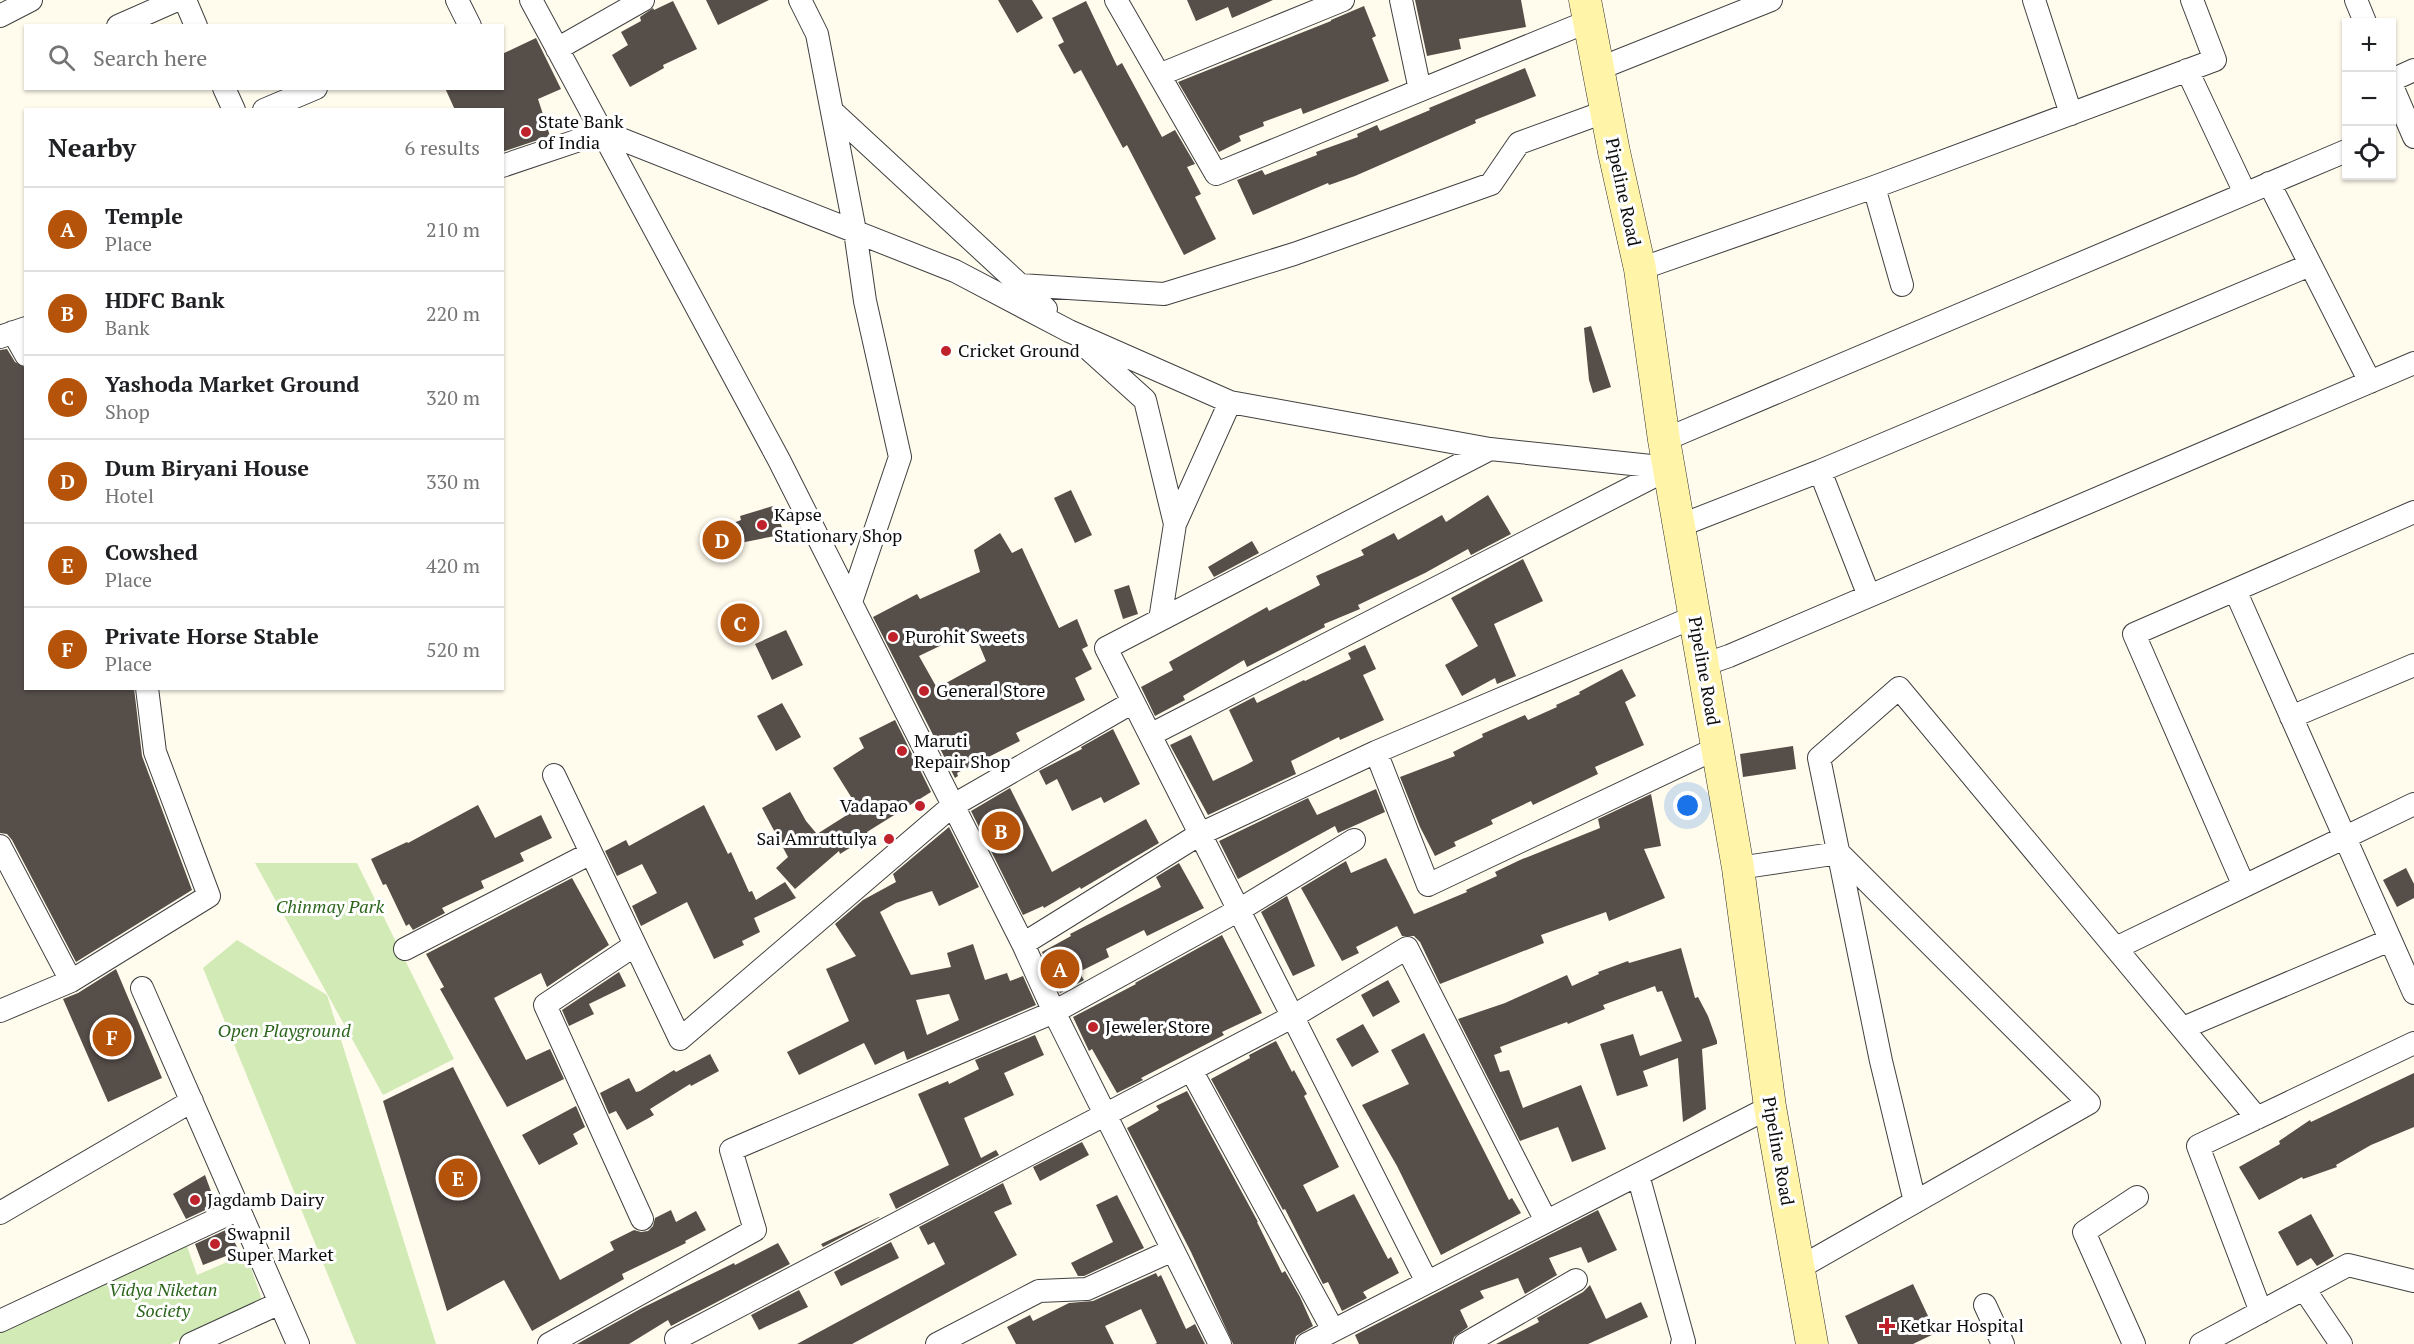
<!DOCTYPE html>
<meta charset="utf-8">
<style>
:root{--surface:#fff;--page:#f6f6f6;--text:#202124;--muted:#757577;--line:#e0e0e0;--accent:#b45309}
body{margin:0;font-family:"PT Serif",serif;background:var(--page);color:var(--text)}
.controls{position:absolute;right:18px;top:18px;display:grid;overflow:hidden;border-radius:0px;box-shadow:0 2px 4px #0004}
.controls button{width:54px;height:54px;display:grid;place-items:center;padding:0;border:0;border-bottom:2px solid var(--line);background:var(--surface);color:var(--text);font:30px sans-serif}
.you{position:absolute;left:1688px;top:806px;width:21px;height:21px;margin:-15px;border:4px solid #fff;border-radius:50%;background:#1a73e8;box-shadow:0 0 0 9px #1a73e833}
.badge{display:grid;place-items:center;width:39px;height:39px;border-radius:50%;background:var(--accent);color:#fff;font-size:20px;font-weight:700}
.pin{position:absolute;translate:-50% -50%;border:3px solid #fff;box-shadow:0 2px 6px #0006}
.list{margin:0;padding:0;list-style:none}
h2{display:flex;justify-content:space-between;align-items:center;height:78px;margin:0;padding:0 24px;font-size:26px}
h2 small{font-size:20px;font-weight:400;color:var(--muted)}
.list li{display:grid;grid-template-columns:39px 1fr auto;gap:18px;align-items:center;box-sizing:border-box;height:84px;padding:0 24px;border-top:2px solid var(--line)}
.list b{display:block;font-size:22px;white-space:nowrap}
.list p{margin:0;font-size:20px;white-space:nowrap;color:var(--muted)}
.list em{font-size:20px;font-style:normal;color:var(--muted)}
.icon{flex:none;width:33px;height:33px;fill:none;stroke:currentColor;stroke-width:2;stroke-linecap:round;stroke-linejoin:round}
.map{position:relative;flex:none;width:2414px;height:1344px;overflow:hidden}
.search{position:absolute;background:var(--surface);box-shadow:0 2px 4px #0004;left:24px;top:24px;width:480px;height:66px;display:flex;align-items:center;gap:15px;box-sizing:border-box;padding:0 21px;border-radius:0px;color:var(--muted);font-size:22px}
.panel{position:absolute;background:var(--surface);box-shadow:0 2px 4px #0004;left:24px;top:108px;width:480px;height:582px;border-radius:0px}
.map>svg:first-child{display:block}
</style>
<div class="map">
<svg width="2414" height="1344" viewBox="0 0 2414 1344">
<rect width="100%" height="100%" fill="#fffbed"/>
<path fill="#d2eab6" d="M255,863H357L454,1059L383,1095Z
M237,940L327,995L436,1344H356L203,968Z
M186,1243L197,1275L246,1254L262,1300L171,1344H0V1331Z"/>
<path fill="#564e49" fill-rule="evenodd" d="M706,0H769L718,25Z
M998,0H1032L1043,18L1017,33Z
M1187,0H1273L1232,18L1228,7L1196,21Z
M1415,0H1521L1526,27L1459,39L1461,49L1427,56Z
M673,1L697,49L663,65L664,68L630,87L612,55L628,45L621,32L641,21L640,17L653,8L654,10Z
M1086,1L1117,66L1122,63L1162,137L1175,130L1195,164L1187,167L1201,194L1195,197L1216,239L1184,255L1127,145L1123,148L1081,70L1074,74L1058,45L1064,42L1052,18Z
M1364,6L1376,36L1372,38L1389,81L1303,114L1301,108L1263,122L1264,126L1239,136L1241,141L1219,152L1178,82L1331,21V20Z
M536,38L561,89L538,99L550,136L502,152V110H455L445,88H502V54Z
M1525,68L1536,96L1475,120L1476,123L1355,176L1329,185L1328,183L1253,215L1237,180L1262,170L1265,175L1317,155L1316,152L1358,137L1357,134L1377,125L1380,131L1430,110L1429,108Z
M1591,326L1611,387L1593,393L1589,380L1584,328Z
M7,349L15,362L26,368V688H134L142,756L192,890L76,962L12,840L7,834L0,833V350Z
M1071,490L1092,535L1075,543L1054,498Z
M1488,495L1511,534L1471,555L1468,549L1425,573L1358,605L1360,609L1324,624L1325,627L1247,667L1244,660L1183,696L1185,700L1155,716L1141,687L1173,670L1169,662L1267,607L1269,611L1320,585L1316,576L1364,555L1361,550L1394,533L1398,540L1442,515L1446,522Z
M773,506L785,534L735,544V547L714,551L707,533L741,520L740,516Z
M1000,533L1012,553L1022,548L1059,628L1077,619L1088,646L1082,649L1092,669L1075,678L1085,700L1016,733L1020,741L957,773L958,776L955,778L873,617L917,594L920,599L980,572L974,550ZM973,630L986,661L937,688L919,656Z
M1252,541L1259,553L1214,577L1208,567Z
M1523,559L1543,601L1494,624L1516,676L1497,684L1495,678L1462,696L1445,665L1478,646L1451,598Z
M1129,585L1138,614L1123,619L1114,590Z
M786,630L803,665L772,680L755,644Z
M1365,645L1376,669L1363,675L1384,720L1340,740L1339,737L1291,761L1296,774L1208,815L1170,745L1191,735L1213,781L1246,765L1253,761L1229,710L1254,697L1257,703L1304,680L1305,681L1351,659L1348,653Z
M1622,669L1636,696L1625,702L1644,745L1595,767L1598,774L1533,805L1531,801L1491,820L1493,824L1454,842L1456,846L1435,856L1420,827L1400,777L1455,756L1453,752L1483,737L1482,734L1525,715L1528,720L1557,707L1556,705L1580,694L1579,692Z
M782,703L801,737L776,751L757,716Z
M895,720L931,792L867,832L869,836L840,854L839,851L795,889L776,868L788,857L762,808L790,792L806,821L817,834L858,808L833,768L864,748L859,738Z
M1113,729L1140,784L1104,803L1101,797L1072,811L1057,779L1046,785L1039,771L1082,749L1081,747Z
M1793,746L1796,769L1743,777L1740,754Z
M1010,788L1052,872L1146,819L1159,843L1081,889L1080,887L1044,908L1043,906L1023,915L971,811Z
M1376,789L1385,812L1338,833L1335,826L1238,879L1219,841L1308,798L1317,815Z
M1651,794L1661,846L1644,849L1665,898L1609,921L1606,912L1541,935L1544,943L1440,984L1420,942L1414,936H1402L1397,926L1356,947L1359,953L1342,961L1301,888L1346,861L1351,873L1386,858L1414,914L1467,892L1466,890L1497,876L1495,872L1520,860L1600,828L1598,819Z
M478,805L495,838L541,815L552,838L520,853L524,861L481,881L484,888L442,908L445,913L413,930L409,924L406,926L386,884L383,885L371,859L407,842L408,843Z
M704,805L728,854L731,852L749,892L752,891L756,900L785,882L796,898L754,918L760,932L742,941L744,945L714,959L687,902L641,926L632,906L657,893L642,864L617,876L605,851L626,840L629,846Z
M949,827L979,887L939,906L932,891L896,903L880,912L911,975L951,967L947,953L973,944L985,980L1007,973L1010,981L1023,976L1036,1005L907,1060L904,1051L875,1065L864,1043L799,1075L787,1052L849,1021L826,969L856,956L835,924L863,900L896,882L893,874ZM949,994L959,1020L927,1035L916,1000Z
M1179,863L1204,908L1147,936L1144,930L1106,949L1109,957L1079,972L1084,980L1060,993L1042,952L1071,936L1070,934L1161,887L1156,877Z
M2406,868L2414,884V898L2397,907L2383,880Z
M572,878L609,945L547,987L541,973L494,998L526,1060L550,1049L564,1079L507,1107L440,989L444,987L426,954Z
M1287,896L1315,966L1293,976L1261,912Z
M1222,935L1262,1013L1222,1032L1224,1035L1141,1078L1143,1080L1117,1093L1092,1049L1089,1051L1073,1017L1136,984L1135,983Z
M1681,948L1695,998L1698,997L1708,1016L1717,1041V1044L1702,1049L1706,1109L1683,1122L1678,1058L1643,1071L1648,1086L1617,1096L1600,1044L1633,1034L1640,1056L1682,1041L1662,991L1657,992L1655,986L1603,1005L1605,1009L1580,1019L1568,1024L1567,1022L1500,1047L1502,1052L1494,1055L1500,1072L1509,1070L1523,1108L1581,1085L1606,1149L1572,1162L1558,1127L1520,1141L1458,1019L1505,1003L1567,975L1572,986L1599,974L1598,972L1628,961L1629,963Z
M116,969L162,1078L108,1102L63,999L78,993Z
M619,972L626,986L589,1004L594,1014L569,1026L562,1010Z
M1388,980L1400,1002L1373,1017L1361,995Z
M1363,1024L1379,1052L1352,1067L1336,1039Z
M1424,1033L1509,1200L1512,1198L1521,1213L1441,1255L1397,1166L1362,1105L1409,1084L1391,1050Z
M1035,1035L1044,1055L1004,1073L1014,1095L964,1118L981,1158L996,1150L999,1155L896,1209L889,1194L949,1165L918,1094L948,1081L949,1084L979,1069L975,1060Z
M1276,1041L1292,1072L1294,1070L1307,1094L1304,1096L1339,1167L1303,1185L1317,1212L1354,1194L1388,1259L1391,1257L1399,1273L1363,1292L1367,1298L1342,1311L1328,1282L1323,1284L1285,1209L1283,1210L1211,1079L1250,1058L1249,1055Z
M710,1054L719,1071L691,1086L690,1084L650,1109L654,1115L627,1130L616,1111L609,1114L600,1093L629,1078L636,1092L640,1091L674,1070L676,1072Z
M453,1067L560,1280L614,1250L610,1242L634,1230L641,1232L648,1231L653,1226L655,1218L671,1210L676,1222L696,1211L706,1230L685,1241L686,1243L622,1274L624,1279L532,1331L504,1280L447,1311L383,1101Z
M2414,1073V1127L2371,1145L2336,1165L2337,1167L2303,1179L2302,1177L2259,1200L2239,1167L2280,1144L2279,1141L2310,1120L2311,1122Z
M1187,1091L1258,1222H1257L1282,1273L1285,1271L1300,1297L1313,1326L1296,1336L1294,1344H1233L1191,1252L1127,1128L1159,1110L1156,1106Z
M576,1106L585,1127L573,1134L578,1144L539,1165L522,1135Z
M1082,1142L1089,1155L1040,1181L1033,1167Z
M205,1175L216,1205L186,1219L173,1194Z
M1003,1183L1012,1204L994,1212L1017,1255L852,1344H797L945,1264L934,1242L928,1245L919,1227Z
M1117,1195L1144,1248L1084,1276H1078L1071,1263L1113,1242L1096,1205Z
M1598,1210L1617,1250L1588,1263L1581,1247L1549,1258L1557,1275L1525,1294L1518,1278L1480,1291L1484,1298L1460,1310L1468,1327L1454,1337L1452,1344H1359L1355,1335Z
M2311,1214L2334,1256L2317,1266L2311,1258L2297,1266L2278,1232Z
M879,1217H880L823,1247L821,1244Z
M228,1229L239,1251L203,1265L195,1244Z
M891,1242L899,1258L841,1286L834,1272Z
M778,1243L790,1264L671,1326L668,1320L629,1344H577L642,1308L734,1263L735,1265Z
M1156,1273L1158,1277L1161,1275L1186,1329L1195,1324L1205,1344H1155L1157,1343L1141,1309L1105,1326L1114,1344H1016L1007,1327L1030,1315L1033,1321L1069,1303L1093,1301Z
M1913,1284L1936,1333L1913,1344H1858L1845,1316Z
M1590,1285L1606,1319L1641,1302L1648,1317L1588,1344H1496L1539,1322L1537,1318L1583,1292Z
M799,1290L808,1307L759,1330L751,1315Z"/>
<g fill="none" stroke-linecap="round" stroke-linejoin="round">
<g stroke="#404040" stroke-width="24">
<path id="street" d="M185,0L196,26
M457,0L470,26
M531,0L779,460L1023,944L1054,1012L1220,1344
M800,0L817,34L855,231L865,301L900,457L851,602
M1116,0L1216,174L1589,21
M1401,0L1420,90
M2034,0L2071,114
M2356,0L2365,22
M0,16L31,0
M118,26L177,0
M557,49L643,0
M1598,69L1771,0
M2187,70L2245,193
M1159,75L1343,0
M2392,80L2414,70
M2392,86L2414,137
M224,88L234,110
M264,110L316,88
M832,111L1046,309
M502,166L603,132L955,271L1069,331L1230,402L1490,449L1670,468
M2269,183L2370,382
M1874,187L1902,285
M1640,269L1874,187L2215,60L2192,0
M1020,285L1164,294L1294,254L1491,184L1519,143L1607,111
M13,332L26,355
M0,337L26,328
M1083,344L1145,400L1175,524L1160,620
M1664,440L2346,151
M1820,471L1869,596
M2414,512L2235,590L2414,993
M1175,524L1230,402
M1679,526L1820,471L2310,265
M2235,590L2134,634L2244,886
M1703,665L1729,656L2414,363
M2291,717L2414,665
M1150,735L1670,468
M1376,752L1694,617
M554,775L680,1039L952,806L1133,702
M0,846L71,981
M1738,868L1839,853L2089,1103L1799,1268
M1023,944L1200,834L1376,752L1428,885L1717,748
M635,945L545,1005L642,1219
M2116,948L2414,804
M405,949L591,853
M142,988L298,1344
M0,1011L71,981L209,896L155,752L147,688
M2183,1028L2390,940
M1191,1070L1333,1330
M1638,1175L1684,1342L1682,1344
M1915,1202L1881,1061L1819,758L1899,688L2257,1118
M0,1213L192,1101
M1427,1282L1106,648L1490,449
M2304,1289L2341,1344
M1985,1305L2003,1344
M2261,1312L2198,1146L2414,1043
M0,1321L239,1209
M676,1339L1292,1017L1407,948L1546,1221
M191,1344L280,1303
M549,1344L755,1230L731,1150L1054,1012L1239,910L1354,840
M937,1344L1039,1291L1087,1289L1173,1250
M1307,1344L1770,1107
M1465,1344L1576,1280
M2134,1344L2084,1232L2137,1197
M2201,1344L2348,1265L2414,1281"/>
</g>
<g stroke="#2f2f2f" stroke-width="33">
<path id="secondary" d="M1585,0L1614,152L1640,269L1664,440L1738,868L1770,1107L1812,1344"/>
</g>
<use href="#street" stroke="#fff" stroke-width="22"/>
<use href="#secondary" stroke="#fff4a8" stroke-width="32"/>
</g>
<g fill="#c0222b" stroke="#fff" stroke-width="2">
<circle cx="526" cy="132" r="6"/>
<circle cx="946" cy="351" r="6"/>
<circle cx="762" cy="525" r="6"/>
<circle cx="893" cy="637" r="6"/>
<circle cx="924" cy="691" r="6"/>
<circle cx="902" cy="751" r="6"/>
<circle cx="920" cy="806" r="6"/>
<circle cx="889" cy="839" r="6"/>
<circle cx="1093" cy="1027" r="6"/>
<circle cx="195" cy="1200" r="6"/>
<circle cx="215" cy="1244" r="6"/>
<path d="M1884 1317h6v6h6v6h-6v6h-6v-6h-6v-6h6z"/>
</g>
<g text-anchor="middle" stroke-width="6" stroke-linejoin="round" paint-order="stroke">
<g font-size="18" fill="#0d0d0d" stroke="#fff" text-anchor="start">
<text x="538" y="128">State Bank<tspan x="538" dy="21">of India</tspan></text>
<text x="958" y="357">Cricket Ground</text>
<text x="774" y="521">Kapse<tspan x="774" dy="21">Stationary Shop</tspan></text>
<text x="905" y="643">Purohit Sweets</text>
<text x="936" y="697">General Store</text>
<text x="914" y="747">Maruti<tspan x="914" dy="21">Repair Shop</tspan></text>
<text x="908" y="812" text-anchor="end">Vadapao</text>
<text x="877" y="845" text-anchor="end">Sai Amruttulya</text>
<text x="1105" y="1033">Jeweler Store</text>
<text x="207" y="1206">Jagdamb Dairy</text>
<text x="227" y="1240">Swapnil<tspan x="227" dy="21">Super Market</tspan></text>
<text x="1900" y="1332">Ketkar Hospital</text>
</g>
<g font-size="18" fill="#0d0d0d" stroke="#fff">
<text transform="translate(1623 192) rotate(78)" y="6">Pipeline Road</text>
<text transform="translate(1704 671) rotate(80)" y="6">Pipeline Road</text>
<text transform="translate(1778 1151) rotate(80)" y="6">Pipeline Road</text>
</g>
<g font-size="18" font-style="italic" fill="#2c661c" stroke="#fff">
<text x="330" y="913">Chinmay Park</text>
<text x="284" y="1037">Open Playground</text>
<text x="163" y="1296">Vidya Niketan<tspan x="163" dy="21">Society</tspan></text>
</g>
</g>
</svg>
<div class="controls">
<button>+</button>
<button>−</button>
<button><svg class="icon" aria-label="locate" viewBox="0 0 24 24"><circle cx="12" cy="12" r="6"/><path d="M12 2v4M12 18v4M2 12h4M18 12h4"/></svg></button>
</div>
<div class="you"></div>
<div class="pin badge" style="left:1060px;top:969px">A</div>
<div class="pin badge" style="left:1001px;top:831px">B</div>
<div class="pin badge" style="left:740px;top:623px">C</div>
<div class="pin badge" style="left:722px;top:540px">D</div>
<div class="pin badge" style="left:458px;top:1178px">E</div>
<div class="pin badge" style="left:112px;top:1037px">F</div>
<div class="search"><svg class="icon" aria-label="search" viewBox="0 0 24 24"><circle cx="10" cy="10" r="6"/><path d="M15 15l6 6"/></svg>Search here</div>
<section class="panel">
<h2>Nearby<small>6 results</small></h2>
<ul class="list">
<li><span class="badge">A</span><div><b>Temple</b><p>Place</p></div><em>210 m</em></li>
<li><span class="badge">B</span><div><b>HDFC Bank</b><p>Bank</p></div><em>220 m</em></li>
<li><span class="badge">C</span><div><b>Yashoda Market Ground</b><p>Shop</p></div><em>320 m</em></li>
<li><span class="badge">D</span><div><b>Dum Biryani House</b><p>Hotel</p></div><em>330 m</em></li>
<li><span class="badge">E</span><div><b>Cowshed</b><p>Place</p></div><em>420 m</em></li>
<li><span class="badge">F</span><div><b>Private Horse Stable</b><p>Place</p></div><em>520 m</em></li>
</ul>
</section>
</div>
